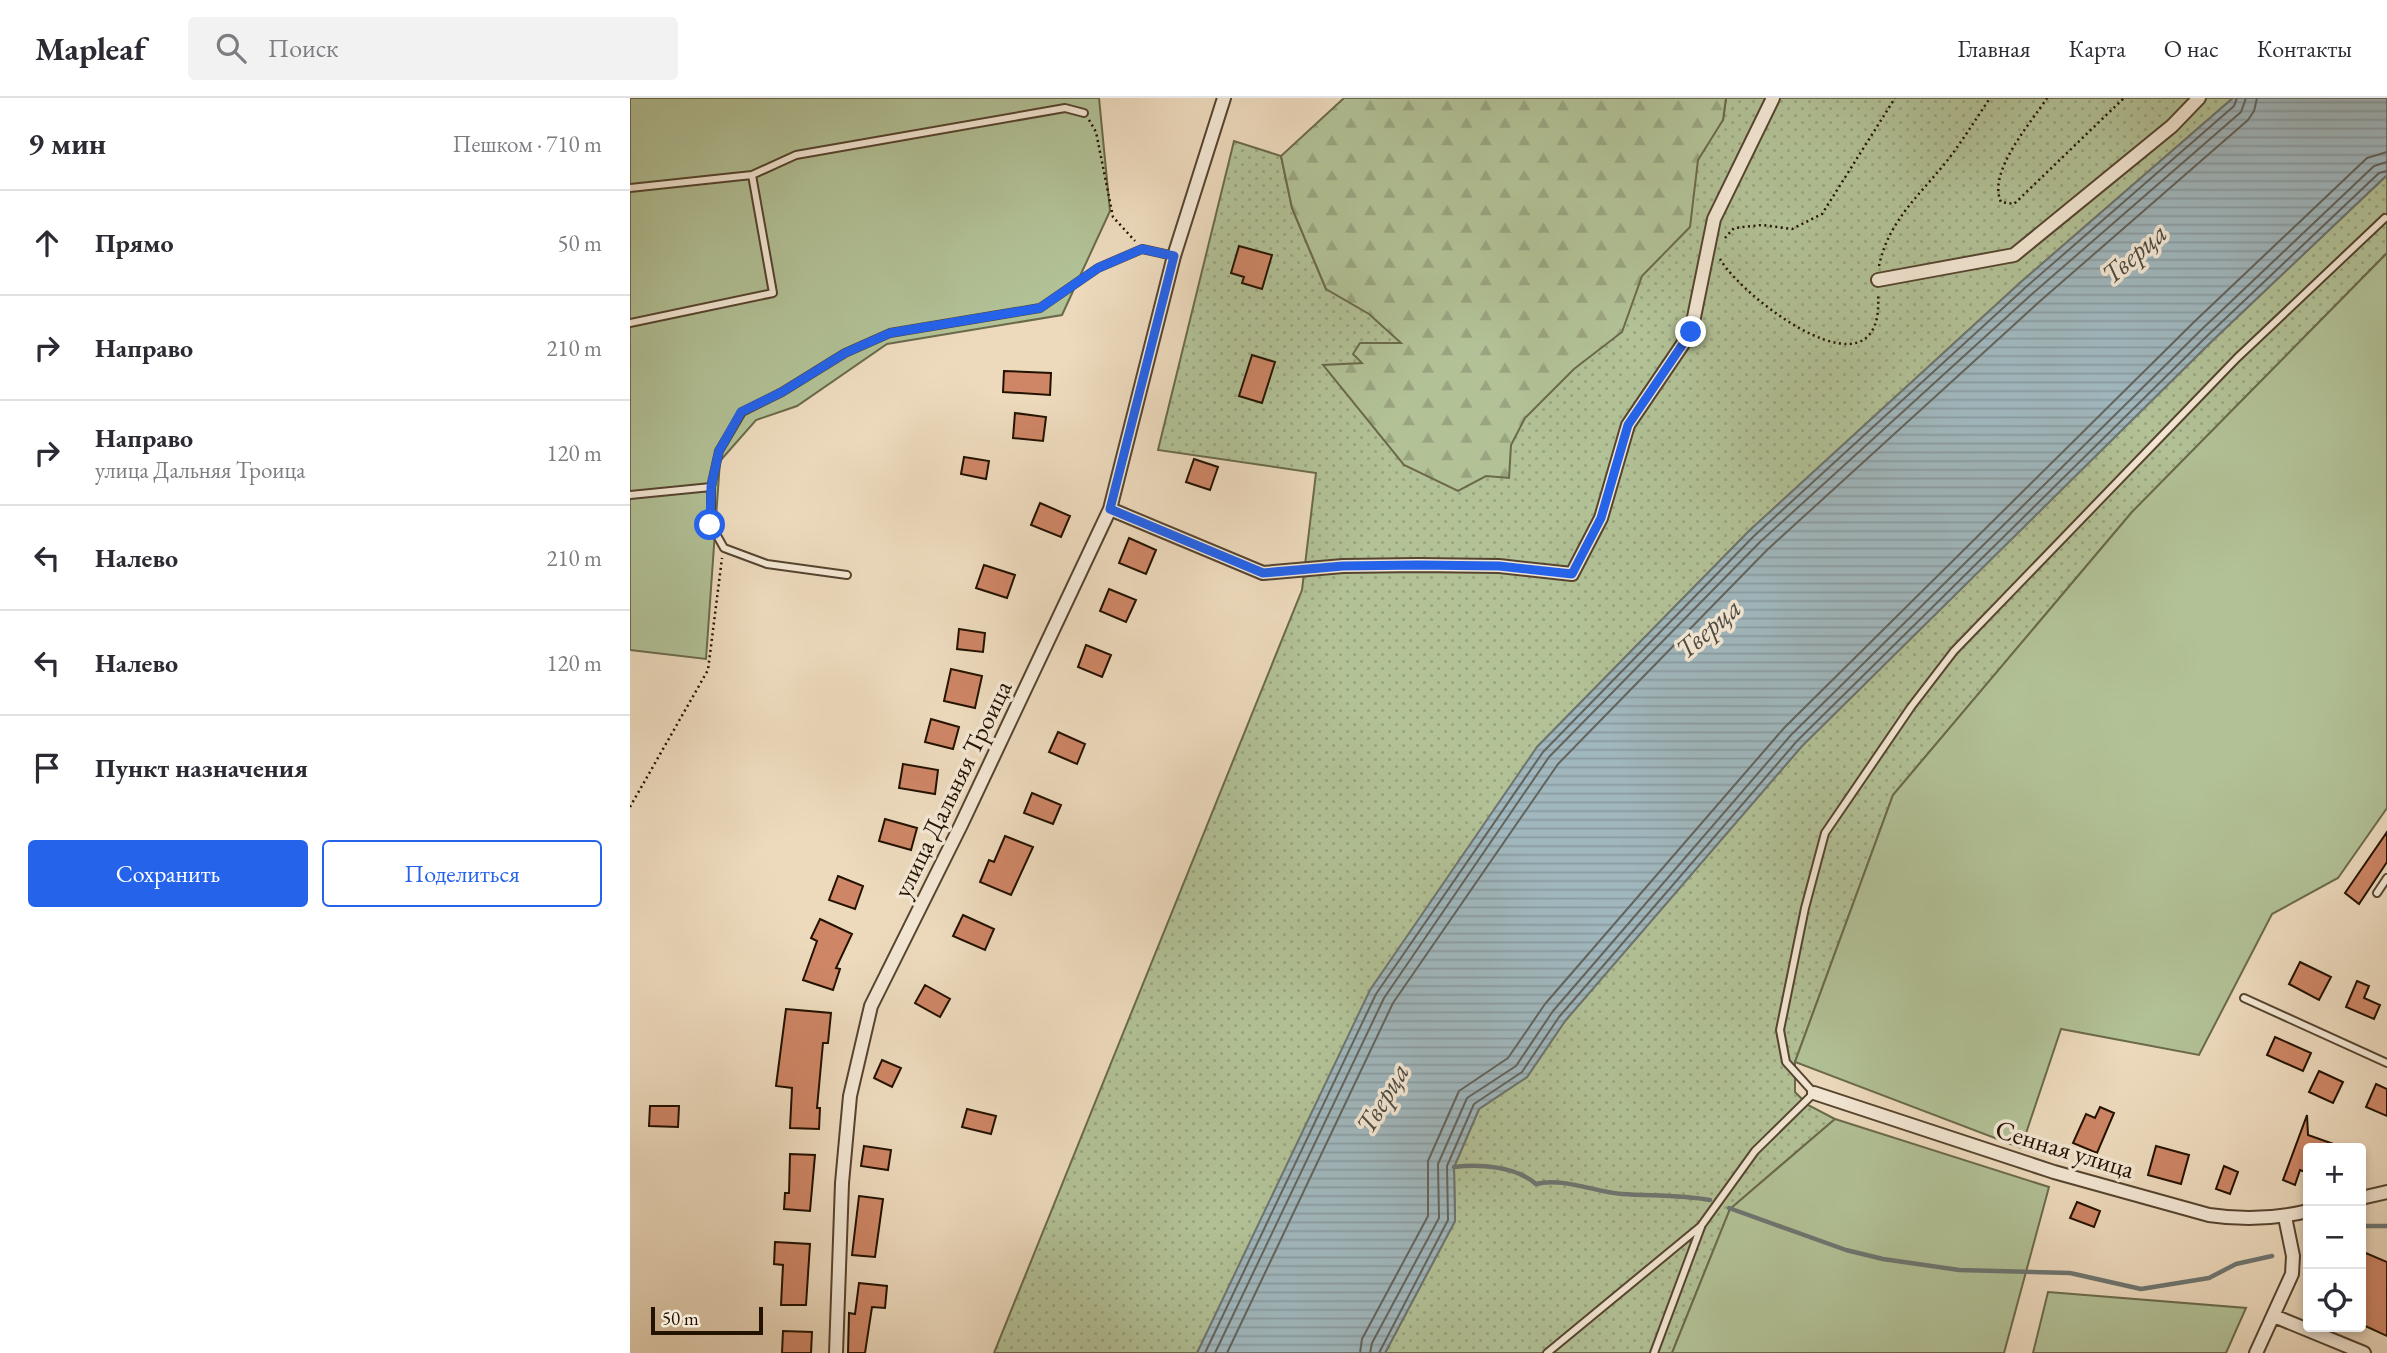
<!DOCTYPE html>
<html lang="ru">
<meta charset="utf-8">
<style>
:root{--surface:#fff;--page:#f2f2f3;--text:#2b2b33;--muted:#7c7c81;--line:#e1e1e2;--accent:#2563eb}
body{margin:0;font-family:"EB Garamond",serif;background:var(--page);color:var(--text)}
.controls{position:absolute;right:21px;bottom:21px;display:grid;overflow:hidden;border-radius:7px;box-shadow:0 4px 10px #0003}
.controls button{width:63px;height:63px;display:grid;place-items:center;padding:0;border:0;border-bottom:2px solid var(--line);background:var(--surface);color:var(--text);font:35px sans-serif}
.scale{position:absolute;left:21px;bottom:18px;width:112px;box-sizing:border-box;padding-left:7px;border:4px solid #231200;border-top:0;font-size:19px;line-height:24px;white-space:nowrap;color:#231200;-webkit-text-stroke:5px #f3e7d4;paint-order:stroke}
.stop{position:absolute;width:21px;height:21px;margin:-16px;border:5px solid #2563eb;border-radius:50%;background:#fff}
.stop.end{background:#2563eb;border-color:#fff;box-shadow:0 2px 7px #0008}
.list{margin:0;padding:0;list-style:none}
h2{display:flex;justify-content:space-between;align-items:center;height:91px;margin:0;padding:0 28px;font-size:30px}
h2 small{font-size:23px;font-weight:400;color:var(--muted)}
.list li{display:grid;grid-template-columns:46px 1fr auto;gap:21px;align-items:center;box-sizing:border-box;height:105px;padding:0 28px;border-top:2px solid var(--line)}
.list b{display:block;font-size:26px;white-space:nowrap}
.list p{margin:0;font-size:23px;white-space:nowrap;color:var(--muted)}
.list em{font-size:23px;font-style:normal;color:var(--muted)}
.actions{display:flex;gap:14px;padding:21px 28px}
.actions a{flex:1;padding:16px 0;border:2px solid var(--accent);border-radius:7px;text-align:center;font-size:24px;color:var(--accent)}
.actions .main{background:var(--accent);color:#fff}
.icon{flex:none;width:38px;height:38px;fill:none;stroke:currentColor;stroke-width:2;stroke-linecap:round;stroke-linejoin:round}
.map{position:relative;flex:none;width:1757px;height:1255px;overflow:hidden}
header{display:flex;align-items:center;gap:42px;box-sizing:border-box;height:98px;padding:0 35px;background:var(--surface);border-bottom:2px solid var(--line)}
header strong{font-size:33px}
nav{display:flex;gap:38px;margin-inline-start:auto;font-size:24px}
.search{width:490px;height:63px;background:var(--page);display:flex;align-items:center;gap:18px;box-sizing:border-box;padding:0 24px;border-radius:7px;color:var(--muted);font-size:26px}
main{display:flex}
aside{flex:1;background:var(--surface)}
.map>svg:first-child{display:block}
</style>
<header>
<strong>Mapleaf</strong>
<div class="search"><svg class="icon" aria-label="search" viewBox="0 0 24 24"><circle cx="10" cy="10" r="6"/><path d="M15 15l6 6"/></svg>Поиск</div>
<nav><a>Главная</a><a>Карта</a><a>О нас</a><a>Контакты</a></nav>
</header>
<main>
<aside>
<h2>9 мин<small>Пешком · 710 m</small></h2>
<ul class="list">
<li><svg class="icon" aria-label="ahead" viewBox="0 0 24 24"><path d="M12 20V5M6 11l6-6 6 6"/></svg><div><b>Прямо</b></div><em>50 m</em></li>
<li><svg class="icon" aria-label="right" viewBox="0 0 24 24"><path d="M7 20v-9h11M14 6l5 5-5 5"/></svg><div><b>Направо</b></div><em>210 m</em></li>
<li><svg class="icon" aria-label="right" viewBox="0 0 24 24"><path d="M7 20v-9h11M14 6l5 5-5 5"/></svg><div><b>Направо</b><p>улица Дальняя Троица</p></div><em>120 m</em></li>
<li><svg class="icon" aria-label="left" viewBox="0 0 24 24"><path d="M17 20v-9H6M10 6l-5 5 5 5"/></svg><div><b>Налево</b></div><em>210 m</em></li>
<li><svg class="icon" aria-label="left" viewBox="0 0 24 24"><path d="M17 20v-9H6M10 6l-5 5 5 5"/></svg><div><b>Налево</b></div><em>120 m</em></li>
<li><svg class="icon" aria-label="arrive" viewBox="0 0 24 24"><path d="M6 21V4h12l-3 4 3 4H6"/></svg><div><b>Пункт назначения</b></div></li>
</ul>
<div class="actions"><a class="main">Сохранить</a><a>Поделиться</a></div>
</aside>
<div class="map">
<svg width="1757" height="1255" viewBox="0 0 1757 1255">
<defs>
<pattern id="grass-dots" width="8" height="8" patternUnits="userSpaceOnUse" patternTransform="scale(1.75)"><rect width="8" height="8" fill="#b2c196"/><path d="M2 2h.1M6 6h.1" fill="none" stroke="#99a580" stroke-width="1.8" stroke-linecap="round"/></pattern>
<pattern id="forest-firs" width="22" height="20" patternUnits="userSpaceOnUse" patternTransform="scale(1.75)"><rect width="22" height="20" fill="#b2c196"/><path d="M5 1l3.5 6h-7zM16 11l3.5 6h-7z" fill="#99a580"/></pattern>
<pattern id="water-rules" width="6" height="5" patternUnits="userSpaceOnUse" patternTransform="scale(1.75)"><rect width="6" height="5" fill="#a0b7bd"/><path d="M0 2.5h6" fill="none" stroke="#8a9ca1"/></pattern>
</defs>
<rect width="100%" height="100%" fill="#eddabd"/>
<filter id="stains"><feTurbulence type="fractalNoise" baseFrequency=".00286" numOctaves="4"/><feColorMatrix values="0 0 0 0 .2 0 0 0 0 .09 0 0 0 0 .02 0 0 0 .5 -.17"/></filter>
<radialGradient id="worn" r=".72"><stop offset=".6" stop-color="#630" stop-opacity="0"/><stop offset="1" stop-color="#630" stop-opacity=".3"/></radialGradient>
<path fill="url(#grass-dots)" stroke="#6a6a4b" stroke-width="2" d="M1096,0H1603L1391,184L1119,433L907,649L595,1199L567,1255H364L672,492L686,375L528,352L604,43L651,58L662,110L696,191L1093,22Z
M1757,77V155L1502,414L1263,697L1165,964V994L1178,1007L1205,1021L1100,1111L1042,1255H755L825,1123L824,1069L849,1011L897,979L935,923L1172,648L1582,243Z"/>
<path fill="url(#forest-firs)" stroke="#6a6a4b" stroke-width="2" d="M714,0H1096L1093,22L1068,62L1060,129L1012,178L992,234L944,271L895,320L881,347L879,380L856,378L828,393L774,367L693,267L732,265L723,256L730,245H771L739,216L696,191L662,110L651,58Z"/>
<path fill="#b2c196" stroke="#6a6a4b" stroke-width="2" d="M0,0H469L480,113L432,217L257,246L167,308L126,322L90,363L76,561L0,552Z
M1757,155V710L1708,780L1642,816L1569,957L1431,931L1391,1050L1165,964L1263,697L1502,414Z
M1205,1021L1419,1089L1374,1255H1042L1100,1111Z
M1418,1194L1616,1210L1596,1255H1403Z"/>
<path fill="url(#water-rules)" stroke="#6e7571" stroke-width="2" d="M1603,0H1757V77L1582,243L1172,648L935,923L897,979L849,1011L824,1069L825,1123L755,1255H567L740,892L907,649L1119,433L1391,184Z"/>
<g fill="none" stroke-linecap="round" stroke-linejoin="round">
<path stroke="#62645e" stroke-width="2" d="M575,1255L746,896L913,654L1124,438L1396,189L1604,8L1607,0
M585,1255L754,900L919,659L1130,444L1402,196L1611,14L1616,0
M597,1255L763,905L928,666L1137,452L1409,204L1618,22L1624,13L1627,0
M730,1255L732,1241L798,1118V1063L829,993L878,960L915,906L1154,630L1564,224L1737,60L1757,54
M740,1255L742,1245L809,1120L808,1066L837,1000L886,968L923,913L1161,637L1571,232L1744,68L1757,64
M749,1255L818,1122L817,1068L844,1006L892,974L929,919L1167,643L1577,238L1749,75L1757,73"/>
<path stroke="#6e7571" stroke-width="4.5" d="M824,1069C850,1066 885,1068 906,1086C932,1079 965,1094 992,1096C1022,1098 1050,1097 1080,1102
M1099,1110L1216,1152L1253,1161L1329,1172L1440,1175L1511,1191L1579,1180L1606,1166L1642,1158
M1731,1128H1757"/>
</g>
<path fill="#ce8666" stroke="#231200" stroke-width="2" d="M609,148L642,157L632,191L612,185L614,179L601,175Z
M622,257L645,264L632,305L609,298Z
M374,273L421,275L420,297L373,294Z
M385,315L416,319L413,343L383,340Z
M334,359L359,363L356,381L331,376Z
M564,361L588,369L580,392L556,384Z
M410,405L440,418L431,439L401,427Z
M499,440L526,452L516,476L489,465Z
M354,467L385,477L377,500L346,490Z
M479,491L506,502L496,524L470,513Z
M329,531L355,535L353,554L327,551Z
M456,547L481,557L472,579L448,569Z
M321,571L352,578L345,610L314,603Z
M301,621L329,629L323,651L295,644Z
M428,634L455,646L447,666L419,654Z
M273,666L308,672L305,696L269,690Z
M402,695L431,707L423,726L394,715Z
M255,721L287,730L281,752L249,743Z
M1757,734V764L1729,806L1715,795Z
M375,738L403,749L381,797L350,784L359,762L364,764Z
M208,778L233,788L225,811L199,802Z
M333,817L364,831L355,852L323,838Z
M190,821L222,836L206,870L210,871L203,892L173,882L187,843L181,840Z
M1670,864L1701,879L1689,902L1659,886Z
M1727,883L1739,888L1734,900L1750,907L1744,921L1716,909Z
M295,887L320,901L310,919L285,905Z
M156,911L201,915L198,945H193L187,1010H190L189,1031L160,1030L162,990L146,988Z
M1645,939L1681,955L1673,973L1637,957Z
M252,962L271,970L262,989L244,980Z
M1689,973L1713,984L1703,1005L1679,994Z
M1746,986L1757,991V1018L1736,1009Z
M20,1008H49L48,1029L19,1028Z
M1470,1009L1484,1015L1467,1055L1443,1045L1456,1016L1465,1020Z
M337,1011L366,1018L361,1036L332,1029Z
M1677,1017L1678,1037L1712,1049L1678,1050V1075L1670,1072L1665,1087L1653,1082Z
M234,1048L261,1052L258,1072L231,1068Z
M1526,1048L1559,1057L1551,1086L1518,1077Z
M160,1056L185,1057L180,1113L154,1111L155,1095H159Z
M1594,1068L1608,1074L1600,1096L1586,1091Z
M229,1098L253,1101L245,1159L222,1157Z
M1447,1104L1470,1113L1464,1129L1440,1120Z
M145,1144L180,1146L176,1207H151L153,1167L144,1166Z
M1731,1153L1757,1164V1238L1731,1226Z
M229,1185L257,1188L255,1210L242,1209L235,1255H218L219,1215L225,1216Z
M153,1233L182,1234L181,1255H152Z"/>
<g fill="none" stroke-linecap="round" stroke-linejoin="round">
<g stroke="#56442f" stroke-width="10">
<path id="service" d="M0,90L122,77
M0,225L143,195L122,77L166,57L435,10L454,15
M0,397L81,389
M217,477L137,466L94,450L81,427V389L89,353L112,314L152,294L215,255L260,235L410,210L468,170L512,151L544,158
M1747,795L1757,780
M1614,900L1757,965
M917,1255L1071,1128L1125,1053L1184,995L1156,964L1150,932L1175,810L1195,735L1281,609L1324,553L1607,260L1755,120
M1024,1255L1071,1129"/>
</g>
<g stroke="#56442f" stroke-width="16">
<path id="minor" d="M1248,182L1384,157L1542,28L1569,0
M480,411L633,475L713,468L788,467L869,468L942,476L971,420L998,327L1061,234L1084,121L1143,0
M1184,995L1424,1074L1579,1117C1612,1122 1645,1121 1678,1113
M1731,1100L1757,1094
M1644,1218L1734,1255
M206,1255L212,1085L220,998L241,908L331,727L480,411L544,158L594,0
M1626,1255L1662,1176L1663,1158L1655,1119"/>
</g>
<path stroke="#231200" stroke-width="2.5" stroke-dasharray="2 3.5" stroke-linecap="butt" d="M1417,0C1401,25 1357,74 1371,104L1384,106L1494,0
M459,22L466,34L483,119L505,143
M1095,140L1104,130L1132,127L1162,131L1192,116L1265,0
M1090,161C1114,202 1256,309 1248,195
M1249,168C1259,119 1296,92 1323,55C1336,37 1348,18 1360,0
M0,709L78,572L92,460"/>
<use href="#service" stroke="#f3e7d4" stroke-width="6"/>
<use href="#minor" stroke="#f3e7d4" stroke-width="12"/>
</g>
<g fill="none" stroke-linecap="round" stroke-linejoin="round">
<path stroke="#2563eb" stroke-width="9" d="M80,427L81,389L89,353L111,314L152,294L215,255L260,235L410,210L468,170L512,151L544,158L480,411L633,475L713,468L788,467L869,468L942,476L971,420L998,327L1061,234"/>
</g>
<g text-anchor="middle" stroke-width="7" stroke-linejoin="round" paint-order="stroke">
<g font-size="26" fill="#231200" stroke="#f3e7d4">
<text transform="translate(322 691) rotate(-64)" y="9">улица Дальняя Троица</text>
<text transform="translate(1435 1051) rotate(17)" y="9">Сенная улица</text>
</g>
<g font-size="28" font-style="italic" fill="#4f4c42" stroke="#f3e7d4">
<text transform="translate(1504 155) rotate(-41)" y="10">Тверца</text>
<text transform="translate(1078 530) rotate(-41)" y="10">Тверца</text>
<text transform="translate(752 1000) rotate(-59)" y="10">Тверца</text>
</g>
</g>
<rect width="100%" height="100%" filter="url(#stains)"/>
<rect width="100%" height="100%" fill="url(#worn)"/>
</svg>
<div class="controls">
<button>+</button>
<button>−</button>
<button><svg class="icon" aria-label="locate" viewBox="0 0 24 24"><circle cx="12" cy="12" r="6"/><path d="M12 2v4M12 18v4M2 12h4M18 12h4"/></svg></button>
</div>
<div class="scale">50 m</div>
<div class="stop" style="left:80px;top:427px"></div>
<div class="stop end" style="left:1061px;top:234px"></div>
</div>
</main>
